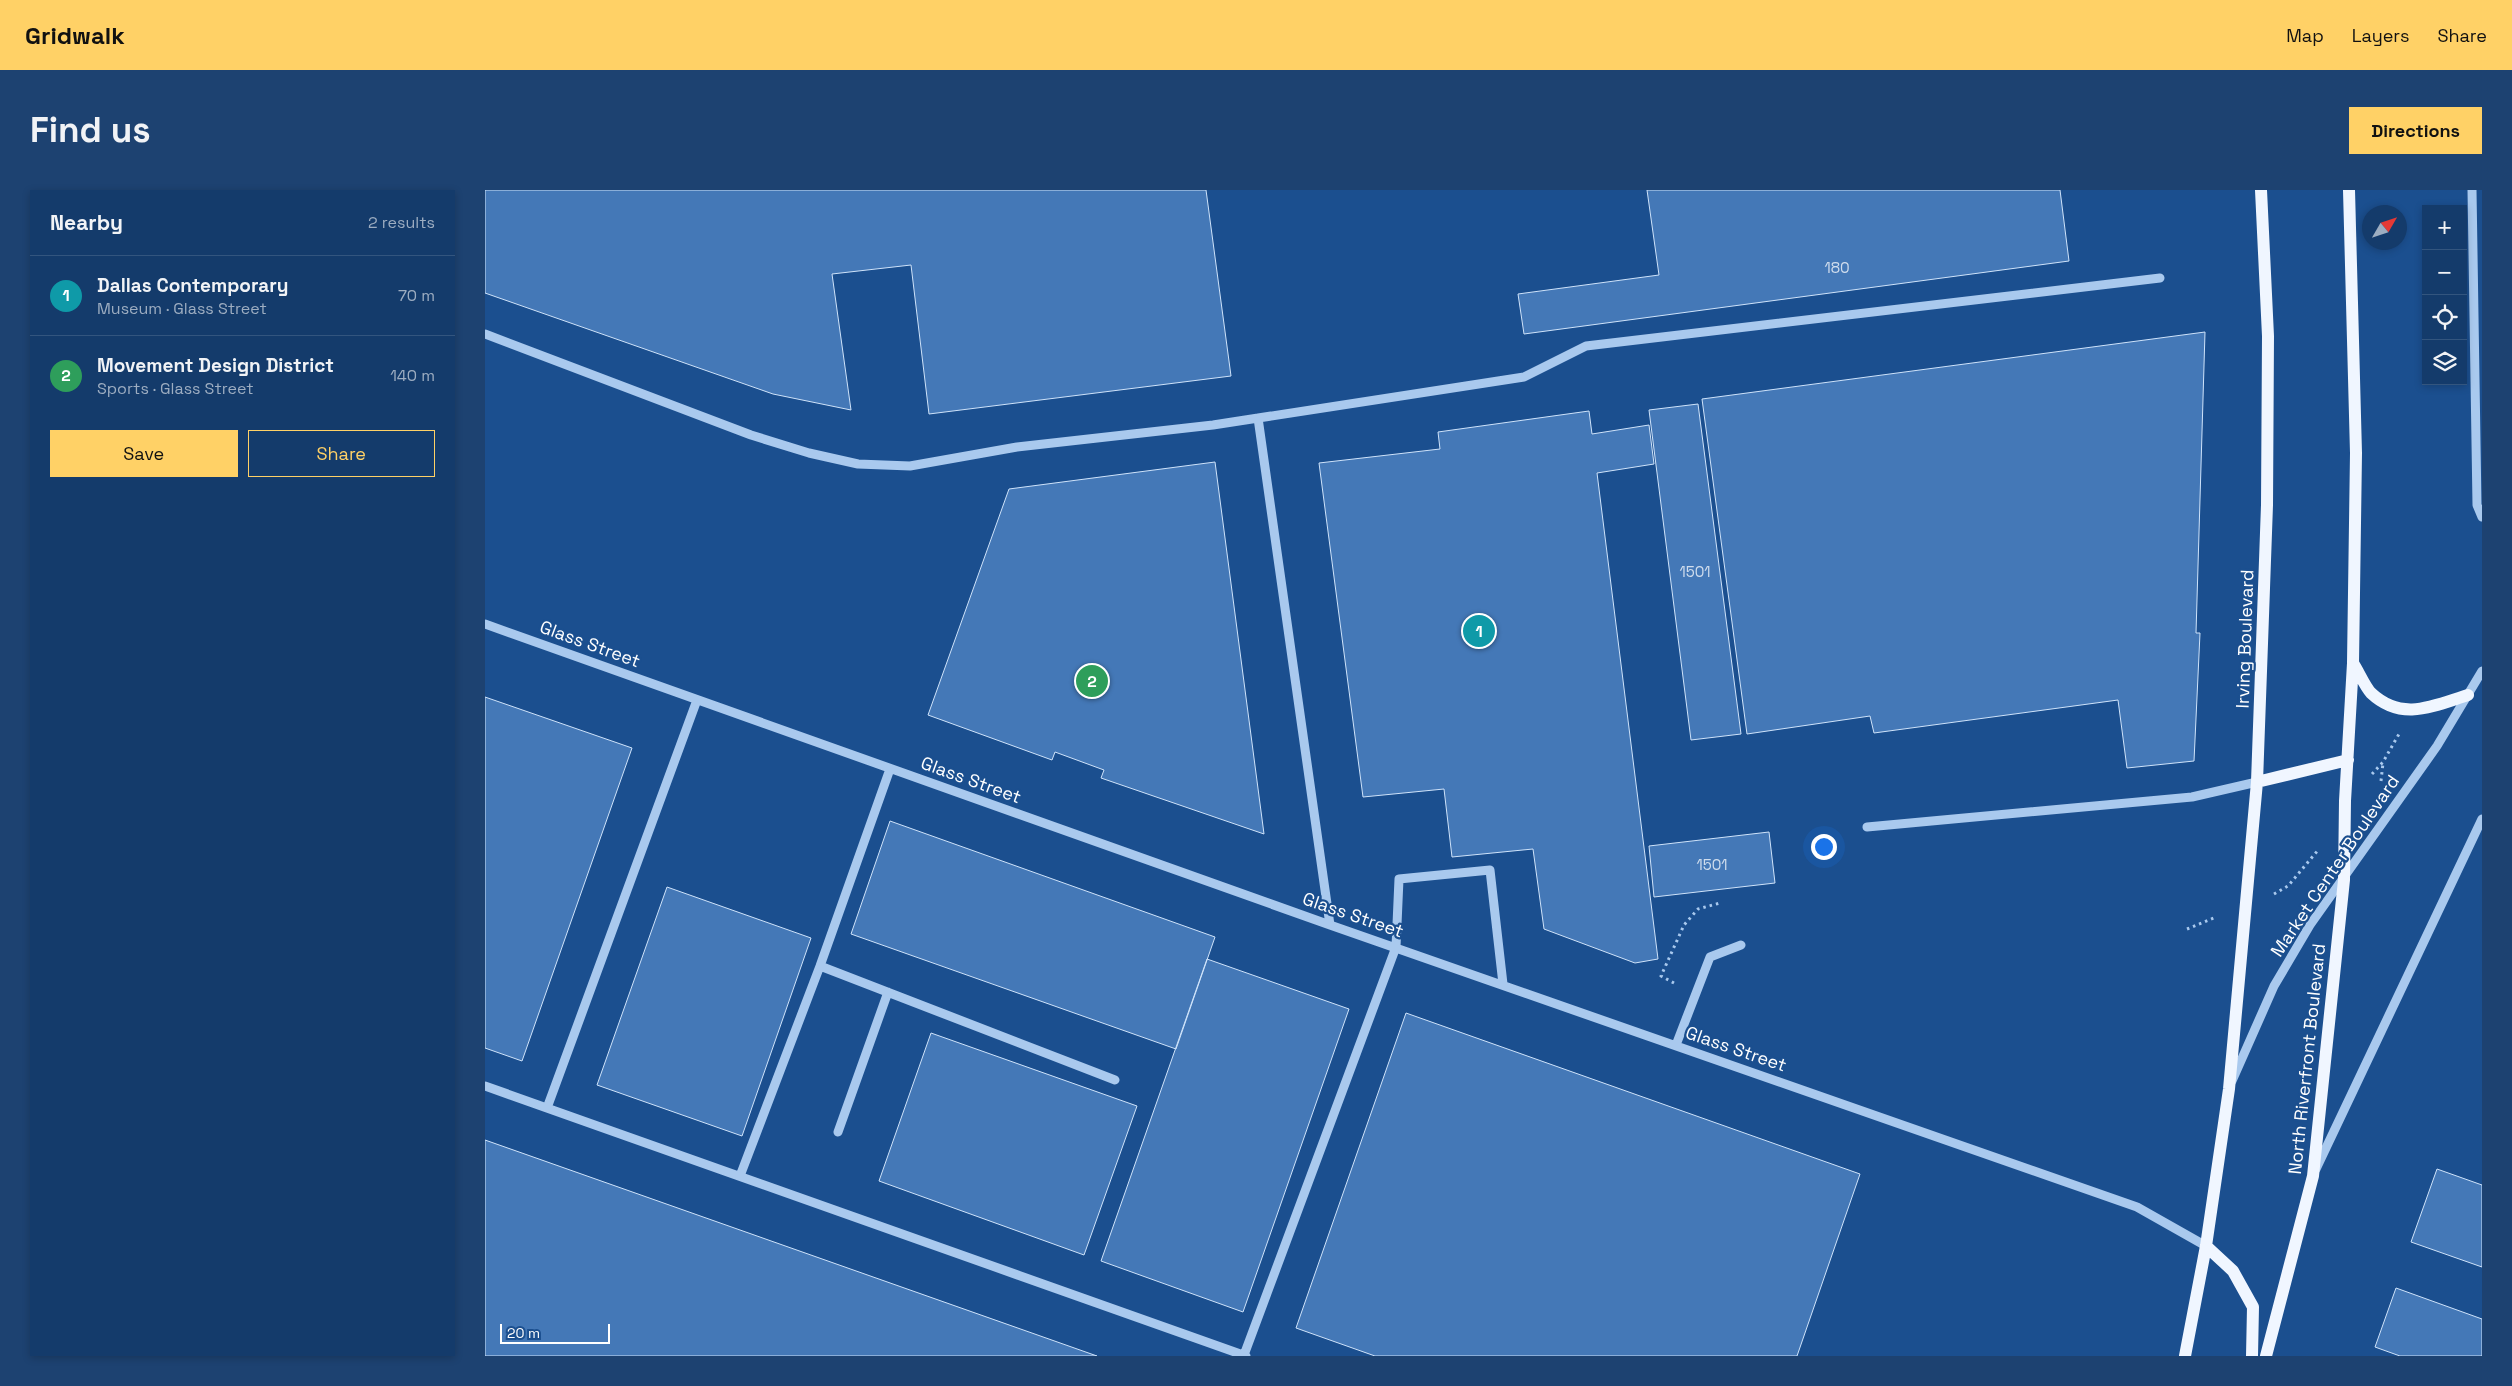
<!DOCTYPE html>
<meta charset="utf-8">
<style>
:root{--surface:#143b6b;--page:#1d4271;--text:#f1f3f6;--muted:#9dadc1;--line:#33557e;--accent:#ffd166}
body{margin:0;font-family:"Space Grotesk",sans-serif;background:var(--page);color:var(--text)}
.controls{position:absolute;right:15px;top:15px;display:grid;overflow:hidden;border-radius:0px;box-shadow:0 2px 8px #0003}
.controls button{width:45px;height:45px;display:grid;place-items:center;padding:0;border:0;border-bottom:1px solid var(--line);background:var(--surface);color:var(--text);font:25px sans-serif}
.compass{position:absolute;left:1877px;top:15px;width:45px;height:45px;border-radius:50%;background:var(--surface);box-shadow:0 2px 8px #0003;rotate:51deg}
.scale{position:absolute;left:15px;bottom:12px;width:110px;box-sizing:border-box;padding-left:5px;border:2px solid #fff;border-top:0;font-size:14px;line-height:18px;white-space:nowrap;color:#fff;-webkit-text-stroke:4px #1b4f8f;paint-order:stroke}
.you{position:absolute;left:1338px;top:656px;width:18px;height:18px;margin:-12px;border:4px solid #fff;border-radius:50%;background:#1a73e8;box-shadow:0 0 0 8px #1a73e833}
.badge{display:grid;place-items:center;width:32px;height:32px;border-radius:50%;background:var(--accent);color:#fff;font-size:16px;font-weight:700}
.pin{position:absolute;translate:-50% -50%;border:2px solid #fff;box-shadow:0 1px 5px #0006}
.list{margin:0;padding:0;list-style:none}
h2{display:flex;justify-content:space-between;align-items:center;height:65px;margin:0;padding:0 20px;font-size:21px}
h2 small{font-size:16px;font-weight:400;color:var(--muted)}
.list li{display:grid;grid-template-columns:32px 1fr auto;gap:15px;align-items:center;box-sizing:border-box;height:80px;padding:0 20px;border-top:1px solid var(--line)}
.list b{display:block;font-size:19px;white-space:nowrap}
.list p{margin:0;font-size:16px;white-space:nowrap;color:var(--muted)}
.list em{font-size:16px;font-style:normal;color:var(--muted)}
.actions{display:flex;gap:10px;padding:15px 20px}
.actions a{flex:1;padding:11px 0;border:1px solid var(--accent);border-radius:0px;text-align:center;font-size:18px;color:var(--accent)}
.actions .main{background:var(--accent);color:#111}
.icon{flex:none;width:28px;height:28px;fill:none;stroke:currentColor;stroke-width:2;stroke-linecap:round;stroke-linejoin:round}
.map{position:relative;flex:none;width:1997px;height:1166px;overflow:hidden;border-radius:0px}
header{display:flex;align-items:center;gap:30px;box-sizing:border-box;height:70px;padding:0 25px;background:var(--accent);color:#111}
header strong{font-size:24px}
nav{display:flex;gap:28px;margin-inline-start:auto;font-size:18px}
.intro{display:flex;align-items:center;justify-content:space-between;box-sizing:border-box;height:120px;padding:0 30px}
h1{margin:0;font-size:35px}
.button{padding:12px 22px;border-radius:0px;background:var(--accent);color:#111;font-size:18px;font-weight:700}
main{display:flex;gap:30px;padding:0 30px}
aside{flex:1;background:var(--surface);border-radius:0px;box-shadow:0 2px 8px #0003}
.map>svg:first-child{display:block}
</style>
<header>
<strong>Gridwalk</strong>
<nav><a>Map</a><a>Layers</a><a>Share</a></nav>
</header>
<div class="intro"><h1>Find us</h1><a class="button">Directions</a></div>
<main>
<aside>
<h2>Nearby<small>2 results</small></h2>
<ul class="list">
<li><span class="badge" style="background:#0f9aa8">1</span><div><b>Dallas Contemporary</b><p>Museum · Glass Street</p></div><em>70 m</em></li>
<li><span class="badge" style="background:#2e9e5b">2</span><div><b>Movement Design District</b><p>Sports · Glass Street</p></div><em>140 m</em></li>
</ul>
<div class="actions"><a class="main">Save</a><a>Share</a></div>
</aside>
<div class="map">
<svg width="1997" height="1166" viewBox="0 0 1997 1166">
<rect width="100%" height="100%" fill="#1b4f8f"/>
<path fill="#4478b7" stroke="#cfe3fa" d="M0,0H721L746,186L444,224L426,75L347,84L366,220L288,204L0,103Z
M1162,0H1575L1584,71L1039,144L1033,104L1174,85Z
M1720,142L1711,443H1715L1709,571L1642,578L1633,510L1389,543L1385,526L1262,544L1217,209Z
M1213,214L1256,544L1206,550L1164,220Z
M1104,221L1107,244L1164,235L1169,274L1112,283L1173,769L1150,773L1059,739L1048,659L967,667L959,599L878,607L834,273L955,259L953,242Z
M730,272L779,644L616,588L619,580L570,562L567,570L443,525L524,299Z
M0,507L147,558L37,871L0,858Z
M405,631L730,747L691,859L366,744Z
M1284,642L1290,693L1169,707L1164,656Z
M182,697L326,748L257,946L112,895Z
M722,769L864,819L758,1122L616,1071Z
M921,823L1375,984L1312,1166H890L811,1138Z
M446,843L652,916L599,1065L394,991Z
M0,950L612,1166H0Z
M1952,979L1997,995V1077L1926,1052Z
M1911,1098L1997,1129V1166H1915L1890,1157Z"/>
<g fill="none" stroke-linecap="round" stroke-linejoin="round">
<path stroke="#a9c9ee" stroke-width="3" stroke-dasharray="2.5 4" stroke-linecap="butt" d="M1887,584L1898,572L1914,544
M1896,591L1898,573
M1789,704L1803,696L1834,659
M1702,739L1731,727
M1189,793L1176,786L1199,735L1213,719L1235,713"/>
<path stroke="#a9c9ee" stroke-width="9" d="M1987,0L1992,315L1997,327
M0,144L266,245L324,263L373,274L425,276L532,257L728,235L1039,187L1101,156L1675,88
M773,228L845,735
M0,434L845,735L1652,1017L1721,1056
M1382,637L1707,607L1772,592
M335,776L630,890
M1191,855L1225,767L1256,755
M1747,891L1789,796L1825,735L1952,556L1997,481
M0,896L761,1166
M62,918L212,510
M353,942L403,802
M1831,979L1997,629
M255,986L335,776L405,579
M759,1165L911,757L914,689L1005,680L1018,794"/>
<path stroke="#f0f6ff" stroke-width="12" d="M1868,473C1874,482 1879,495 1886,503C1917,532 1948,516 1983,505
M1772,592L1863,570
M1721,1056L1748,1081L1768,1117L1767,1166
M1700,1166L1721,1056L1744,899L1772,592L1782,315L1783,146L1776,0
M1781,1166L1828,986L1859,690L1860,611L1868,473L1871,263L1864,0"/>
</g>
<g text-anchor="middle" stroke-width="4.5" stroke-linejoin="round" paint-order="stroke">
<g font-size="15" fill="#d0dded">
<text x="1352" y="83">180</text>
<text x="1210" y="387">1501</text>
<text x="1227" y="680">1501</text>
</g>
<g font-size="18" fill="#fff" stroke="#1b4f8f">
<text transform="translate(1760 449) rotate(-88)" y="6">Irving Boulevard</text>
<text transform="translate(105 454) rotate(20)" y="6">Glass Street</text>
<text transform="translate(486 590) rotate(20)" y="6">Glass Street</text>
<text transform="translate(1850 676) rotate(-56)" y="6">Market Center Boulevard</text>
<text transform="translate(868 725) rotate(19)" y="6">Glass Street</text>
<text transform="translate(1251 859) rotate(19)" y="6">Glass Street</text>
<text transform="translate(1822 869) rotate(-84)" y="6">North Riverfront Boulevard</text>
</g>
</g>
</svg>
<div class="controls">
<button>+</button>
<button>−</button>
<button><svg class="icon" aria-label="locate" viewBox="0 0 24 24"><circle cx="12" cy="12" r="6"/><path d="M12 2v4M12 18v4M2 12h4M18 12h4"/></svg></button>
<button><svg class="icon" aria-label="layers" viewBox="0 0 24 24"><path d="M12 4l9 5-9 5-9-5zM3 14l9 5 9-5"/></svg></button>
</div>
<svg class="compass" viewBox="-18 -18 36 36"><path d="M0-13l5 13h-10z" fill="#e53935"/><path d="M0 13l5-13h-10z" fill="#9dadc1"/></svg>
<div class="scale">20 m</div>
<div class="you"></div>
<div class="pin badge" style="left:994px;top:441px;background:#0f9aa8">1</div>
<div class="pin badge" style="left:607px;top:491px;background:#2e9e5b">2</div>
</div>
</main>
